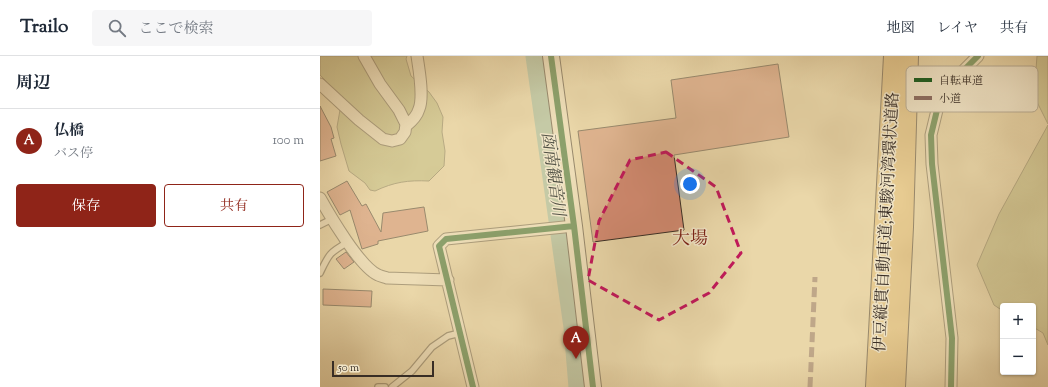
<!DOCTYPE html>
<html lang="ja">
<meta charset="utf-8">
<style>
:root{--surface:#fff;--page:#f6f6f7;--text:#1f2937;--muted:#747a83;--line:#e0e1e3;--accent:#8f2418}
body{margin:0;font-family:"Sorts Mill Goudy","Noto Serif JP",serif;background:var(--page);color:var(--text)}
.controls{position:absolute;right:12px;bottom:12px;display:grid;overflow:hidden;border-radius:4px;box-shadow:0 1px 3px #0004}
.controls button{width:36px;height:36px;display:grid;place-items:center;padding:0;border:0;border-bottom:1px solid var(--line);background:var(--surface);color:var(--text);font:20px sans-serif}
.scale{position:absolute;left:12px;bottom:10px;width:102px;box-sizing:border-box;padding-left:4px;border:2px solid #382d25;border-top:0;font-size:11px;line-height:14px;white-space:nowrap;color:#382d25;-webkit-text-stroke:3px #f1e5c7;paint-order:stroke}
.you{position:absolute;left:370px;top:128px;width:14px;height:14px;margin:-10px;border:3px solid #fff;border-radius:50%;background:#1a73e8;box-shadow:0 0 0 6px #1a73e833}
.badge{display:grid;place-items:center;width:26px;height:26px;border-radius:50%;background:var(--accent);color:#fff;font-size:13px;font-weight:700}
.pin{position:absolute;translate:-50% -33px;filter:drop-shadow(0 1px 2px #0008)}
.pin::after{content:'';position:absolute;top:21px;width:14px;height:12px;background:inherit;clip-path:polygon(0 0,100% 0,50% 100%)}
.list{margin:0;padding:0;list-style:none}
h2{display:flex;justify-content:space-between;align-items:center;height:52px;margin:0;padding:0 16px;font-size:17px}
h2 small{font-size:13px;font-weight:400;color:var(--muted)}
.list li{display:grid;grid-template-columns:26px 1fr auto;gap:12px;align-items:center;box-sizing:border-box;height:64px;padding:0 16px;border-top:1px solid var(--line)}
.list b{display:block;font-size:15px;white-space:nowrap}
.list p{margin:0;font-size:13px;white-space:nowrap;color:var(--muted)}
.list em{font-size:13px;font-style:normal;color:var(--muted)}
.actions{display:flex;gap:8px;padding:12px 16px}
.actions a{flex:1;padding:9px 0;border:1px solid var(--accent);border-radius:4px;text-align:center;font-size:14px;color:var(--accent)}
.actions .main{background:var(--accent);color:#fff}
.icon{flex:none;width:22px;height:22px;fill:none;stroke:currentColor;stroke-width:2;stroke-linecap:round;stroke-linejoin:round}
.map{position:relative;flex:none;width:728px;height:331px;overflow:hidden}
header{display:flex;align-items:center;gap:24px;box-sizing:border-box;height:56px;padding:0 20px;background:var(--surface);border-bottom:1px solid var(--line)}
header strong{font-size:19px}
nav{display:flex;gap:22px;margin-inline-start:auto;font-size:14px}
.search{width:280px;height:36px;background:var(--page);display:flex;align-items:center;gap:10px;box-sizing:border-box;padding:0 14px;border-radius:4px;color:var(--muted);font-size:15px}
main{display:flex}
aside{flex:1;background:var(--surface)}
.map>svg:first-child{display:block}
</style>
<header>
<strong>Trailo</strong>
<div class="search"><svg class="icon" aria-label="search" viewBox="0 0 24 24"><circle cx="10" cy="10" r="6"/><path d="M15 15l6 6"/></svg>ここで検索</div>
<nav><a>地図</a><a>レイヤ</a><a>共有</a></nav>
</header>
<main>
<aside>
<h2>周辺<small></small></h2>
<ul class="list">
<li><span class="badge">A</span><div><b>仏橋</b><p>バス停</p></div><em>100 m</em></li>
</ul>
<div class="actions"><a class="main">保存</a><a>共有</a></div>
</aside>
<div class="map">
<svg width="728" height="331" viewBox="0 0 728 331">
<rect width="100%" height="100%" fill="#ead7a9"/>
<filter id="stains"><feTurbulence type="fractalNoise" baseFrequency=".005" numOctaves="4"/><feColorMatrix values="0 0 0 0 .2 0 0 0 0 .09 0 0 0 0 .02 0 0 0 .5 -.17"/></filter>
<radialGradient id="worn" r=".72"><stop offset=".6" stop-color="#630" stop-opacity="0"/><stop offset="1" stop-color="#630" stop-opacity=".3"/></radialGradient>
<path fill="#bfbc82" stroke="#7c7454" d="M0,0H87L86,3L91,20L109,36L117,47L123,61L122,76L125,95L124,110L109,125C88,124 74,126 55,135L50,134L45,127L29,115L21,88L17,71L20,54L5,24L0,19Z
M717,0H728V68L714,40Z
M728,69V289L723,277L713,271V250H683V255L674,249L657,209L679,158Z"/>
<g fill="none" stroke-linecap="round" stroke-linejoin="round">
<path stroke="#99baa3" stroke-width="25" d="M218,0L256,271L261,331"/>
</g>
<path fill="#d38b72" stroke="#382d25" d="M458,8L469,81L354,99L364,174L273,186L258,75L356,62L351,24Z
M0,50L11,71L14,82L11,83L16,100L0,105Z
M27,125L42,150L46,148L61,176L63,157L104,151L108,175L58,185V188L42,193L30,154L20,159L7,136Z
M26,196L34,206L24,213L16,203Z
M3,233L52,235L51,251L3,249Z"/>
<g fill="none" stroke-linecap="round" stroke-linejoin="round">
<g stroke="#645846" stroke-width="8">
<path id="lane" d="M0,169L12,163
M0,217C9,198 9,197 28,186
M58,331H65
M72,331L92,315L112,291L128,280L140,277"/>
</g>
<g stroke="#645846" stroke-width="13">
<path id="street" d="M0,28L39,64L63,83L72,85L80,83L85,76L86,68L79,54L60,28L44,0
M86,70C91,66 97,60 99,53C104,41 99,13 97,0
M0,142C10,160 40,211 58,219C60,220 64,221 67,222L128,224
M153,331L119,190L126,183L254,170
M631,331L632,282L612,108L611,79L618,50L630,28L658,0"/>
</g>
<g stroke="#382d25" stroke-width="18">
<path id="secondary" d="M231,0L254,170L273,331"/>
</g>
<g stroke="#382d25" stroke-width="22">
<path id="highway" d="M556,331L574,0
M575,331L583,171L588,0"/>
</g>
<use href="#lane" stroke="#f1e5c7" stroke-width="5.5"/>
<use href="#street" stroke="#f1e5c7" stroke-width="11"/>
<use href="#secondary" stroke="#f1e5c7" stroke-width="16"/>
<use href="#highway" stroke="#e5bc74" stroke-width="20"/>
<path stroke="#8d6e63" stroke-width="5" stroke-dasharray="10 5" stroke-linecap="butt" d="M490,331L495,221"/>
<g stroke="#f1e5c7" stroke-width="8">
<path id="cycleway" d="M231,0L254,170L273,331
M153,331L119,190L126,183L254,170
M631,331L632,282L612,108L611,79L618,50L630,28L658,0"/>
</g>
<use href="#cycleway" stroke="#1b5e20" stroke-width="6"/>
</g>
<path d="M0 0H728V331H0ZM346,96L396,131L421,197L389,237L339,264L268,224L279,165L310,104Z" fill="#ead7a9" fill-opacity=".55" fill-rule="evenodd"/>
<path fill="none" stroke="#c2185b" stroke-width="3" stroke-dasharray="8 5" stroke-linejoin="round" d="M346,96L396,131L421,197L389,237L339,264L268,224L279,165L310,104Z"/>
<g text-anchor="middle" stroke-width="3" stroke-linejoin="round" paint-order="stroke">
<g font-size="16" fill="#382d25" stroke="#f1e5c7">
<text transform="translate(565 166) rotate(-87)" y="6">伊豆縦貫自動車道;東駿河湾環状道路</text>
</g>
<g font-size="17" font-style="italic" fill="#505044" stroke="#f1e5c7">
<text transform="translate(234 118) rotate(82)" y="6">函南観音川</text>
</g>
<g font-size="18" fill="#7a1f14" stroke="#f1e5c7">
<text x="370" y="188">大場</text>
</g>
</g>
<rect x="586" y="10" width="132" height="46" rx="6" fill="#f1e5c7" stroke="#baae96" stroke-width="1"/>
<rect x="594" y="22" width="18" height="4" fill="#1b5e20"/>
<rect x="594" y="40" width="18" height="4" fill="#8d6e63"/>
<g font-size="11" fill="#382d25">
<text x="619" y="28">自転車道</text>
<text x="619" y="46">小道</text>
</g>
<rect width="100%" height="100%" filter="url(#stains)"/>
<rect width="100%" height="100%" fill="url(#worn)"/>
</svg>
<div class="controls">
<button>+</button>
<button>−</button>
</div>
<div class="scale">50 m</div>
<div class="you"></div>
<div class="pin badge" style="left:256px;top:303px">A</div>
</div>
</main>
